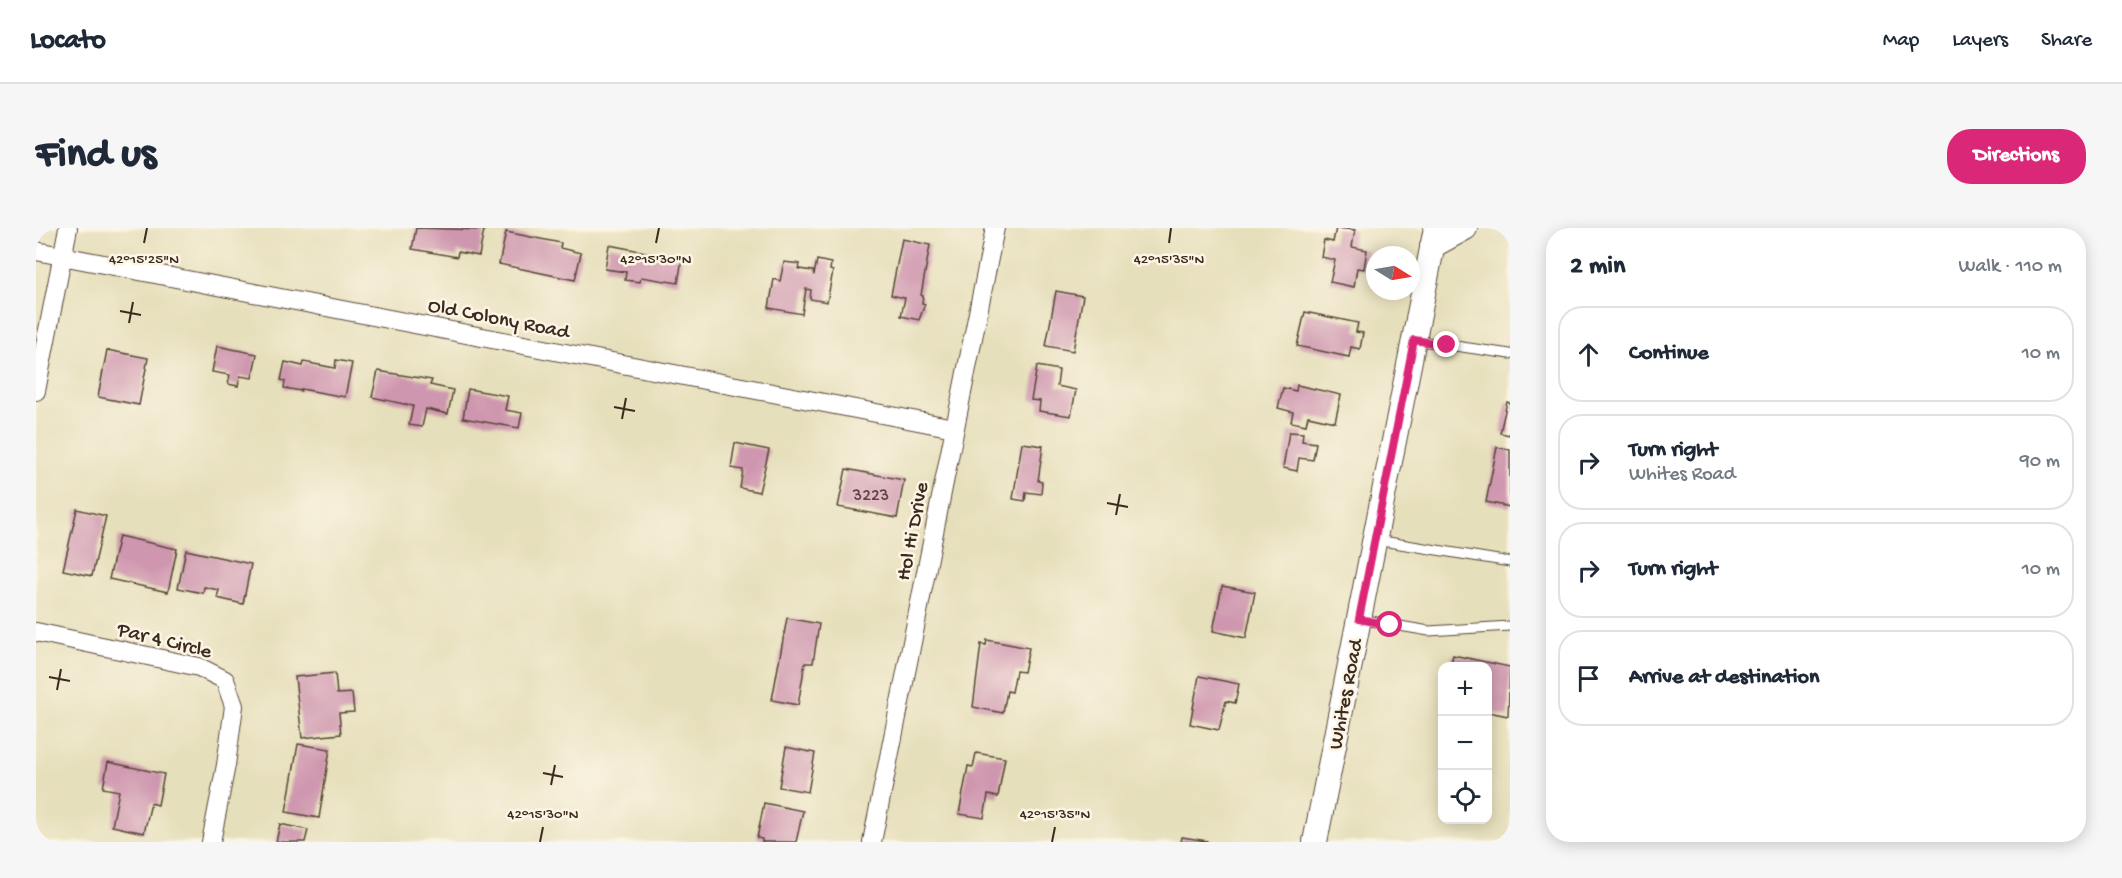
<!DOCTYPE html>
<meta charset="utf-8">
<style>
:root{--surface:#fff;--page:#f6f6f7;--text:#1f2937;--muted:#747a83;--line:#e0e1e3;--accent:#db2777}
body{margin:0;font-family:"Gochi Hand",sans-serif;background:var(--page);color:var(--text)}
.controls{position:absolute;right:18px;bottom:18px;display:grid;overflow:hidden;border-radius:12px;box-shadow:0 3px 15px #0003}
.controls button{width:54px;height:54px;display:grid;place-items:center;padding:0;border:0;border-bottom:2px solid var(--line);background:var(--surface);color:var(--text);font:30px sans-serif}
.compass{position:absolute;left:1330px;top:18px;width:54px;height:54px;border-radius:50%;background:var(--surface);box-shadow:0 3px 15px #0003;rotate:101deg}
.stop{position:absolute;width:18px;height:18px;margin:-14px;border:4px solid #db2777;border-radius:50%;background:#fff}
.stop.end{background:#db2777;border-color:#fff;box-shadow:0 2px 6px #0008}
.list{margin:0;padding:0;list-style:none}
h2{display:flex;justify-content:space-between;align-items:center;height:78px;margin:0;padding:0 24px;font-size:26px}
h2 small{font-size:20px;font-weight:400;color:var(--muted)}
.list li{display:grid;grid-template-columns:39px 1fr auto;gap:18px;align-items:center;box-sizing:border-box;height:96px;margin:0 12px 12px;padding:0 12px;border:2px solid var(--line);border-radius:24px}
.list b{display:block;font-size:22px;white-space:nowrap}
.list p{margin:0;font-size:20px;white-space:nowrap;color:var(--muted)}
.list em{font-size:20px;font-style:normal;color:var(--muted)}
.icon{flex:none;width:33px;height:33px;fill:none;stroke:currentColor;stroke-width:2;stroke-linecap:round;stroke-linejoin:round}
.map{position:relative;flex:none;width:1474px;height:614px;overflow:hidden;border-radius:24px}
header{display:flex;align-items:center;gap:36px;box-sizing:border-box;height:84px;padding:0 30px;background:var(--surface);border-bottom:2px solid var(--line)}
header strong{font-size:28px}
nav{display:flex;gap:33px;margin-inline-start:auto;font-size:21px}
.intro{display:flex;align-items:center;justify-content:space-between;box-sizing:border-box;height:144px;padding:0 36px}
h1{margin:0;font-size:42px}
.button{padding:15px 27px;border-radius:24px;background:var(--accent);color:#fff;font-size:21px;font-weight:700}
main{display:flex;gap:36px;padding:0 36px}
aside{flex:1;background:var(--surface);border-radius:24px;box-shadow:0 3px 15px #0003}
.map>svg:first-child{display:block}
</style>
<header>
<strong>Locato</strong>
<nav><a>Map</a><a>Layers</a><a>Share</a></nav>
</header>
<div class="intro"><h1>Find us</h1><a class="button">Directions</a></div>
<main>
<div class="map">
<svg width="1474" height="614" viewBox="0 0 1474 614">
<rect width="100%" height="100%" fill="#fcf5e5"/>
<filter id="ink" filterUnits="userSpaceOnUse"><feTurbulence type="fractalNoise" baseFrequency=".0167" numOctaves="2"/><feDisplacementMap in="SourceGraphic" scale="12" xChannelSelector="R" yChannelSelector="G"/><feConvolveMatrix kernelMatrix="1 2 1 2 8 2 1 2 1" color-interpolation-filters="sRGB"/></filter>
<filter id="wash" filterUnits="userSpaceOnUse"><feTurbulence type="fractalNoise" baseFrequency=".008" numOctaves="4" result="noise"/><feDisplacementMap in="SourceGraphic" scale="24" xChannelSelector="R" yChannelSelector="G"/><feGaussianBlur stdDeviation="1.35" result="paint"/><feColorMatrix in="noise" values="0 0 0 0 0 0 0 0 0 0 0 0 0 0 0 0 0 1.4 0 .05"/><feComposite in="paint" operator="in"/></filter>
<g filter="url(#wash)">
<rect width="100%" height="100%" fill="#e6dfbb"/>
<g id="blocks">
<path fill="#cf97af" d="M380,0L448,2L443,28L422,24L421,29L376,21Z
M1300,0L1319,2L1316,19L1331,22L1328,41L1321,40L1318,59L1294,54L1299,32L1285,29L1288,12L1297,14Z
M470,4L525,15L524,20L545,25L539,52L463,36Z
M866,11L894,17L885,67L887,68L886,75L889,76L883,92L865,88L869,70L855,67Z
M573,17L646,31L642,55L605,49L604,54L589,52L590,44L569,41Z
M781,32L795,35L794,42L797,43L791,74L774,71L775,62L770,61L766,86L733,80L738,51L744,53L748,34L764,36L763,41L777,43L778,47Z
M1020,63L1047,68L1037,123L1010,118Z
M1269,84L1322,95L1320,104L1327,105L1324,121L1315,119L1313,129L1261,118Z
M181,118L221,126L216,150L204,148L202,158L192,156L194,147L176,144Z
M71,122L112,130L103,177L62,169Z
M300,132L316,135L309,169L265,161V163L248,160L249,153L245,152L249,134L267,138L268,134L299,140Z
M1001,138L1023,142L1021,158L1040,162L1035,188L1003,183L1004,173L995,172Z
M342,143L396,152L394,157L417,162L412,186L390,181L386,199L373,197L377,178L336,169Z
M1261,157L1305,167L1299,194L1272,188L1270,197L1255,194L1257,184L1242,180L1247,160L1260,163Z
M432,161L472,168L469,182L486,185L483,200L427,190Z
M1471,174L1474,175V207L1464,205Z
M1253,204L1267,205L1266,213L1280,215L1277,232L1263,230L1261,243L1247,240Z
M699,215L733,222L723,264L704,260L707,242L695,240Z
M986,215L1007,218L1002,253L1006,254L1005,266L990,264L989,273L977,271Z
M1461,219L1474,222V279L1450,274Z
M810,241L868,252L861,290L802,279Z
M41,281L70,288L56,348L27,342Z
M83,308L141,321L132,364L73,351Z
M150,322L215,336L207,376L181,370L183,362L168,359L167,365L142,360Z
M1186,358L1219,364L1210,410L1177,403Z
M751,390L783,396L777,435H769L762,477L736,472Z
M951,412L993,420L988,444L980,443L976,464L971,463L967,485L937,479L945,416L950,417Z
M1417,427L1474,439L1472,488L1452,484V439H1414Z
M299,445L301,466L316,465L318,484L303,485L305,506L266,510L259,449Z
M1163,448L1203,456L1199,475L1190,473L1183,502L1154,496Z
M262,516L294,521L283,590L250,584Z
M750,519L779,525L772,564L743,559Z
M940,525L969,530L962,569L952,567L948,590L923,586L932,538L937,539Z
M72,534L128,546L122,577L115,575L108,605L76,598L83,563L67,560Z
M728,575L767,583L760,614H726V611L721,610Z
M244,596L272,602L269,614H240Z
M1146,609L1171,613V614H1145Z"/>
</g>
</g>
<g filter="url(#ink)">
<use href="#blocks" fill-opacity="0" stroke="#554536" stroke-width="1.5"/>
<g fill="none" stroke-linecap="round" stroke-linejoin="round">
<g stroke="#554536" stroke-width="11">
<path id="service" d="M1378,112L1474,126
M1340,312L1474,334
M1323,391L1393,403L1474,398"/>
</g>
<g stroke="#554536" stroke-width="20">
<path id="minor" d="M0,23L918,200
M0,163L32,0
M0,404L163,439L189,452L198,478L190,537L175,614
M836,614L959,0"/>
</g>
<g stroke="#554536" stroke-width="26">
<path id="tertiary" d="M1396,18L1429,0
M1279,614L1400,0"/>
</g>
<use href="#service" stroke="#fff" stroke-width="9"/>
<use href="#minor" stroke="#fff" stroke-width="18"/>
<use href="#tertiary" stroke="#fff" stroke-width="24"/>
</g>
</g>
<g fill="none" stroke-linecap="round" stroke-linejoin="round" filter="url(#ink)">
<path stroke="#db2777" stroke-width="8" d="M1354,397L1323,391L1378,112L1411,117"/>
</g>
<path fill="none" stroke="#3b2a1e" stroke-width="2" d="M108,15L111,0M620,15L623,0M1133,15L1135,0M84,83L105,87M93,95L97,74M578,179L599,183M586,191L590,170M1071,275L1092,279M1080,287L1084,266M13,449L34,453M21,462L25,441M507,545L527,549M515,557L519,537M504,614L507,599M1016,614L1019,599"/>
<g text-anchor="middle" stroke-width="5" stroke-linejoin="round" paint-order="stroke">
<g font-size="18" fill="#604542">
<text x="835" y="272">3223</text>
</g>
<g font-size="21" fill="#3b2a1e" stroke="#fcf5e5">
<text transform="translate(463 89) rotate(11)" y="7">Old Colony Road</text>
<text transform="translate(875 303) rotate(-79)" y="7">Hol Hi Drive</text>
<text transform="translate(129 411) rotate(14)" y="7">Par 4 Circle</text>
<text transform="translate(1308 466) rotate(-79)" y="7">Whites Road</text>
</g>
</g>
<g font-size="15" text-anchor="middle" fill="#3b2a1e" stroke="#fcf5e5" stroke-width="5" stroke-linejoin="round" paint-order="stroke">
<text x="108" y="35">42°15'25"N</text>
<text x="620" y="35">42°15'30"N</text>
<text x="1133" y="35">42°15'35"N</text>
<text x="507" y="590">42°15'30"N</text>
<text x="1019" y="590">42°15'35"N</text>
</g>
</svg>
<div class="controls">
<button>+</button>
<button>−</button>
<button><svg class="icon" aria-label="locate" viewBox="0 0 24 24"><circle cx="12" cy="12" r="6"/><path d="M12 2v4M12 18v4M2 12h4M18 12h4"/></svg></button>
</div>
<svg class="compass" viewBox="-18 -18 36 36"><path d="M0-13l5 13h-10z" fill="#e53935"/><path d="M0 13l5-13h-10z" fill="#747a83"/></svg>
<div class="stop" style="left:1354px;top:397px"></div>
<div class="stop end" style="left:1411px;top:117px"></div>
</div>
<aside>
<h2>2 min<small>Walk · 110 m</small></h2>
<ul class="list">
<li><svg class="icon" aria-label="ahead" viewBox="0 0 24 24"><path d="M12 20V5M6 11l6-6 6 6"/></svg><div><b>Continue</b></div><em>10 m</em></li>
<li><svg class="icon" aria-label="right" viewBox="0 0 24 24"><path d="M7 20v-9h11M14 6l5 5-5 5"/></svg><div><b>Turn right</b><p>Whites Road</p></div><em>90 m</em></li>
<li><svg class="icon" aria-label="right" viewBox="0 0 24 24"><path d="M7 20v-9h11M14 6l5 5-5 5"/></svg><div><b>Turn right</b></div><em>10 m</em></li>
<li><svg class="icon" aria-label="arrive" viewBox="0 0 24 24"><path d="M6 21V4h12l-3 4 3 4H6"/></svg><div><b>Arrive at destination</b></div></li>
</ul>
</aside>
</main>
